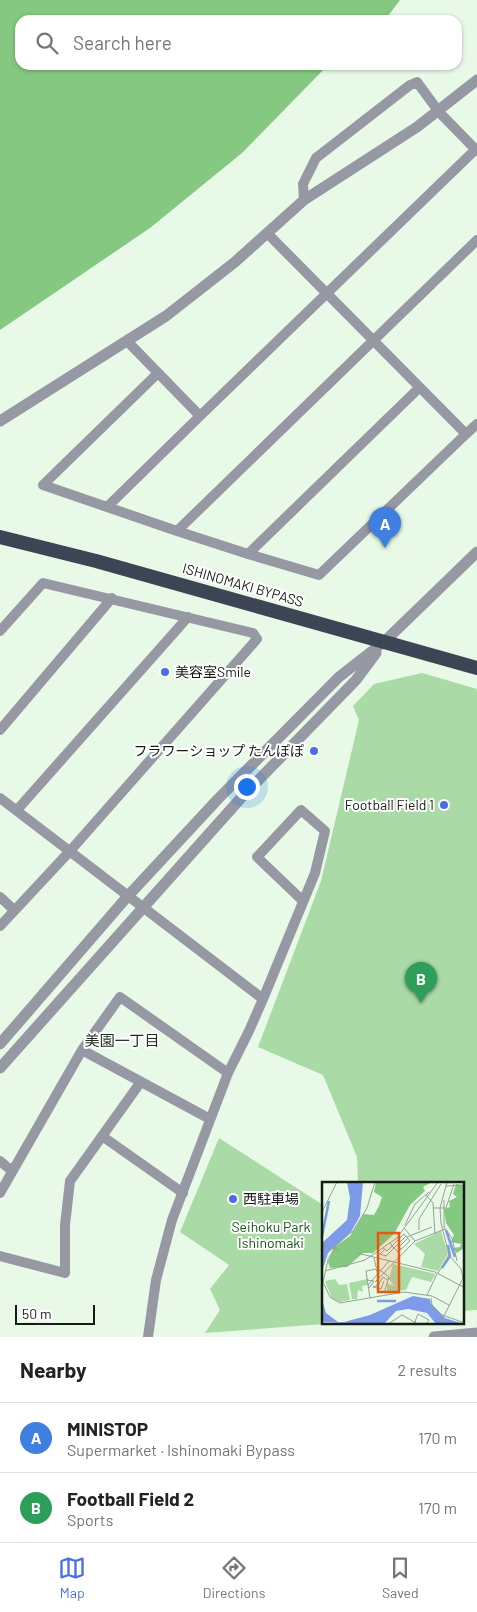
<!DOCTYPE html>
<meta charset="utf-8">
<style>
:root{--surface:#fff;--page:#f6f6f6;--text:#222;--muted:#767676;--line:#e0e0e0;--accent:#4b6ee1}
body{margin:0;font-family:Barlow,"Noto Sans JP",sans-serif;background:var(--page);color:var(--text)}
.scale{position:absolute;left:15px;bottom:12px;width:80px;box-sizing:border-box;padding-left:5px;border:2px solid #161c15;border-top:0;font-size:14px;line-height:18px;white-space:nowrap;color:#161c15;-webkit-text-stroke:4px #fff;paint-order:stroke}
.you{position:absolute;left:246px;top:786px;width:18px;height:18px;margin:-12px;border:4px solid #fff;border-radius:50%;background:#1a73e8;box-shadow:0 0 0 8px #1a73e833}
.badge{display:grid;place-items:center;width:32px;height:32px;border-radius:50%;background:var(--accent);color:#fff;font-size:16px;font-weight:700}
.pin{position:absolute;translate:-50% -41px;filter:drop-shadow(0 1px 2px #0008)}
.pin::after{content:'';position:absolute;top:26px;width:18px;height:15px;background:inherit;clip-path:polygon(0 0,100% 0,50% 100%)}
.list{margin:0;padding:0;list-style:none}
h2{display:flex;justify-content:space-between;align-items:center;height:65px;margin:0;padding:0 20px;font-size:21px}
h2 small{font-size:16px;font-weight:400;color:var(--muted)}
.list li{display:grid;grid-template-columns:32px 1fr auto;gap:15px;align-items:center;box-sizing:border-box;height:70px;padding:0 20px;border-top:1px solid var(--line)}
.list b{display:block;font-size:19px;white-space:nowrap}
.list p{margin:0;font-size:16px;white-space:nowrap;color:var(--muted)}
.list em{font-size:16px;font-style:normal;color:var(--muted)}
.icon{flex:none;width:28px;height:28px;fill:none;stroke:currentColor;stroke-width:2;stroke-linecap:round;stroke-linejoin:round}
.map{position:relative;flex:none;width:477px;height:1337px;overflow:hidden}
.search{position:absolute;background:var(--surface);box-shadow:0 1px 4px #0004;left:15px;right:15px;top:15px;height:55px;display:flex;align-items:center;gap:12px;box-sizing:border-box;padding:0 18px;border-radius:15px;color:var(--muted);font-size:19px}
.sheet{height:205px;background:var(--surface)}
nav{display:flex;justify-content:space-around;align-items:center;box-sizing:border-box;height:70px;border-top:1px solid var(--line);background:var(--surface);font-size:14px;color:var(--muted)}
nav a{display:grid;justify-items:center;gap:2px}
nav .on{color:var(--accent)}
.map>svg:first-child{display:block}
</style>
<div class="map">
<svg width="477" height="1337" viewBox="0 0 477 1337">
<rect width="100%" height="100%" fill="#e8fae7"/>
<path fill="#aadaa6" d="M422,673L477,689V1310L463,1311V1183H358L357,1157L323,1075L258,1047L321,881L359,720L353,706L374,684Z
M219,1138L323,1205V1323H337L205,1333L220,1310L210,1289L229,1265L180,1232Z"/>
<path fill="#85c881" d="M0,0H400L385,20H20V65H328L242,153L150,228L0,330Z"/>
<g fill="none" stroke-linecap="round" stroke-linejoin="round">
<path stroke="#9699a3" stroke-width="10" d="M304,200L303,184L316,158L410,85L417,82L439,112L477,151
M267,233L466,434L477,424
M128,342L200,416L477,148
M157,374L43,485L177,531L477,240
M107,507L200,416
M177,531L248,554L419,388
M248,554L319,575L466,434
M0,631L43,583L253,633L257,639L70,851L0,926
M0,730L112,598
M0,798L263,999L249,1031L228,1073L172,1220L156,1280L148,1337
M17,810L188,617
M0,897L14,910
M263,999L315,873L325,831L301,810L257,857L303,901
M82,1050L210,1119
M102,1136L183,1193
M0,1161L12,1171
M0,1193L82,1050L120,997L228,1073
M0,1256L65,1273V1225L70,1181L140,1083"/>
<path stroke="#9699a3" stroke-width="11" d="M0,421L166,316L235,262L304,200L417,127L477,80
M0,1044L127,897L218,799L339,677L385,641L477,552
M0,1068L241,798L356,680L376,653
M434,1337L477,1333"/>
<path stroke="#3d4454" stroke-width="14" d="M0,537L96,561L477,668"/>
</g>
<g fill="#4b6ee1" stroke="#fff" stroke-width="2">
<circle cx="165" cy="672" r="5"/>
<circle cx="314" cy="751" r="5"/>
<circle cx="444" cy="805" r="5"/>
<circle cx="233" cy="1199" r="5"/>
</g>
<g text-anchor="middle" stroke-width="4" stroke-linejoin="round" paint-order="stroke">
<g font-size="14" fill="#161c15" stroke="#fff">
<text transform="translate(243 585) rotate(16)" y="5">ISHINOMAKI BYPASS</text>
</g>
<g font-size="14" fill="#161c15" stroke="#fff" text-anchor="start">
<text x="175" y="677">美容室Smile</text>
<text x="304" y="756" text-anchor="end">フラワーショップ たんぽぽ</text>
<text x="434" y="810" text-anchor="end">Football Field 1</text>
<text x="243" y="1204">西駐車場</text>
</g>
<g font-size="14" fill="#125713" stroke="#fff">
<text x="271" y="1232">Seihoku Park<tspan x="271" dy="16">Ishinomaki</tspan></text>
</g>
<g font-size="15" fill="#202e1f" stroke="#fff">
<text x="122" y="1046">美園一丁目</text>
</g>
</g>
<g transform="translate(322 1182)">
<rect width="142" height="142" fill="#e8fae7"/>
<path d="M119,49L126,72L116,89L99,85L103,72L92,62ZM71,82L114,92L109,100L90,95L84,108L65,110V101L72,104L67,97ZM13,97L17,103L25,102L28,118L18,120L10,117L3,99ZM45,97L46,103L40,104L41,110L36,108L35,117H30L27,101Z" fill="#aadaa6"/>
<path d="M54,0H110L101,5L103,9L88,23L72,52L51,71H41L25,85L8,86L6,80L12,65L28,54L42,32L52,33L57,24L60,15L52,10ZM134,2L142,3V66L135,71L131,66L138,65L139,62L129,60L132,53L124,41L122,27L128,25L127,19L135,15L131,12Z" fill="#85c881"/>
<path d="M25,0H41L38,34L29,50L6,71L0,90V61L25,38L28,16ZM91,114L108,117L109,122L123,136L142,142H114L105,131L86,127L74,129L62,142L0,140V117L4,131L16,140H22L48,133Z" fill="#7e9bea"/>
<path fill="none" stroke="#7e9bea" stroke-width="2.5" d="M124,48L133,75M0,54L7,19M120,86L128,74L126,63M55,119H74"/>
<path fill="none" stroke="#94a193" stroke-width="1" d="M53,0L45,26L31,49L14,63L6,78L1,100L8,115L18,121L82,110L110,114L127,123M124,4L143,3M104,13L111,21L113,52M122,18V45L130,56L135,79M111,26H124L132,2M0,30L15,0M83,43L93,22L107,10M82,46L93,59M97,48V37L119,2M85,55L110,45M0,64L17,68M61,66L65,69L82,52L88,59L76,70L70,64L68,61M63,67L58,72L64,74L84,54M79,67L77,65L86,56M35,71L113,90L143,106M52,76L54,85L67,95L62,111M3,89L43,78L75,56L116,0M116,91L127,73M45,98L52,99L47,106M53,100L93,59L123,47M46,103L67,79M56,103L51,105L59,107L62,99M56,103L61,95L66,98M105,113L115,92M48,116L44,89L54,87L56,91M109,116L110,123L120,133L143,141M66,142L80,133L96,142M92,142L96,132L107,138L104,142M118,142L141,96L139,87L127,73L119,41L118,26L125,0"/>
<path fill="#e8590c" fill-opacity="0.15" stroke="#e8590c" stroke-width="2.5" d="M56,51H77V110H56Z"/>
<rect width="142" height="142" fill="none" stroke="#161c15" stroke-width="2.5"/>
</g>
</svg>
<div class="scale">50 m</div>
<div class="you"></div>
<div class="pin badge" style="left:385px;top:548px;background:#3f7fe0">A</div>
<div class="pin badge" style="left:421px;top:1003px;background:#2e9e5b">B</div>
<div class="search"><svg class="icon" aria-label="search" viewBox="0 0 24 24"><circle cx="10" cy="10" r="6"/><path d="M15 15l6 6"/></svg>Search here</div>
</div>
<section class="sheet">
<h2>Nearby<small>2 results</small></h2>
<ul class="list">
<li><span class="badge" style="background:#3f7fe0">A</span><div><b>MINISTOP</b><p>Supermarket · Ishinomaki Bypass</p></div><em>170 m</em></li>
<li><span class="badge" style="background:#2e9e5b">B</span><div><b>Football Field 2</b><p>Sports</p></div><em>170 m</em></li>
</ul>
</section>
<nav>
<a class="on"><svg class="icon" aria-label="map" viewBox="0 0 24 24"><path d="M3 6l6-2 6 2 6-2v14l-6 2-6-2-6 2zM9 4v14M15 6v14"/></svg>Map</a>
<a><svg class="icon" aria-label="directions" viewBox="0 0 24 24"><path d="M12 3l9 9-9 9-9-9zM9 14v-3h6M13 9l2 2-2 2"/></svg>Directions</a>
<a><svg class="icon" aria-label="saved" viewBox="0 0 24 24"><path d="M7 4h10v16l-5-4-5 4z"/></svg>Saved</a>
</nav>
